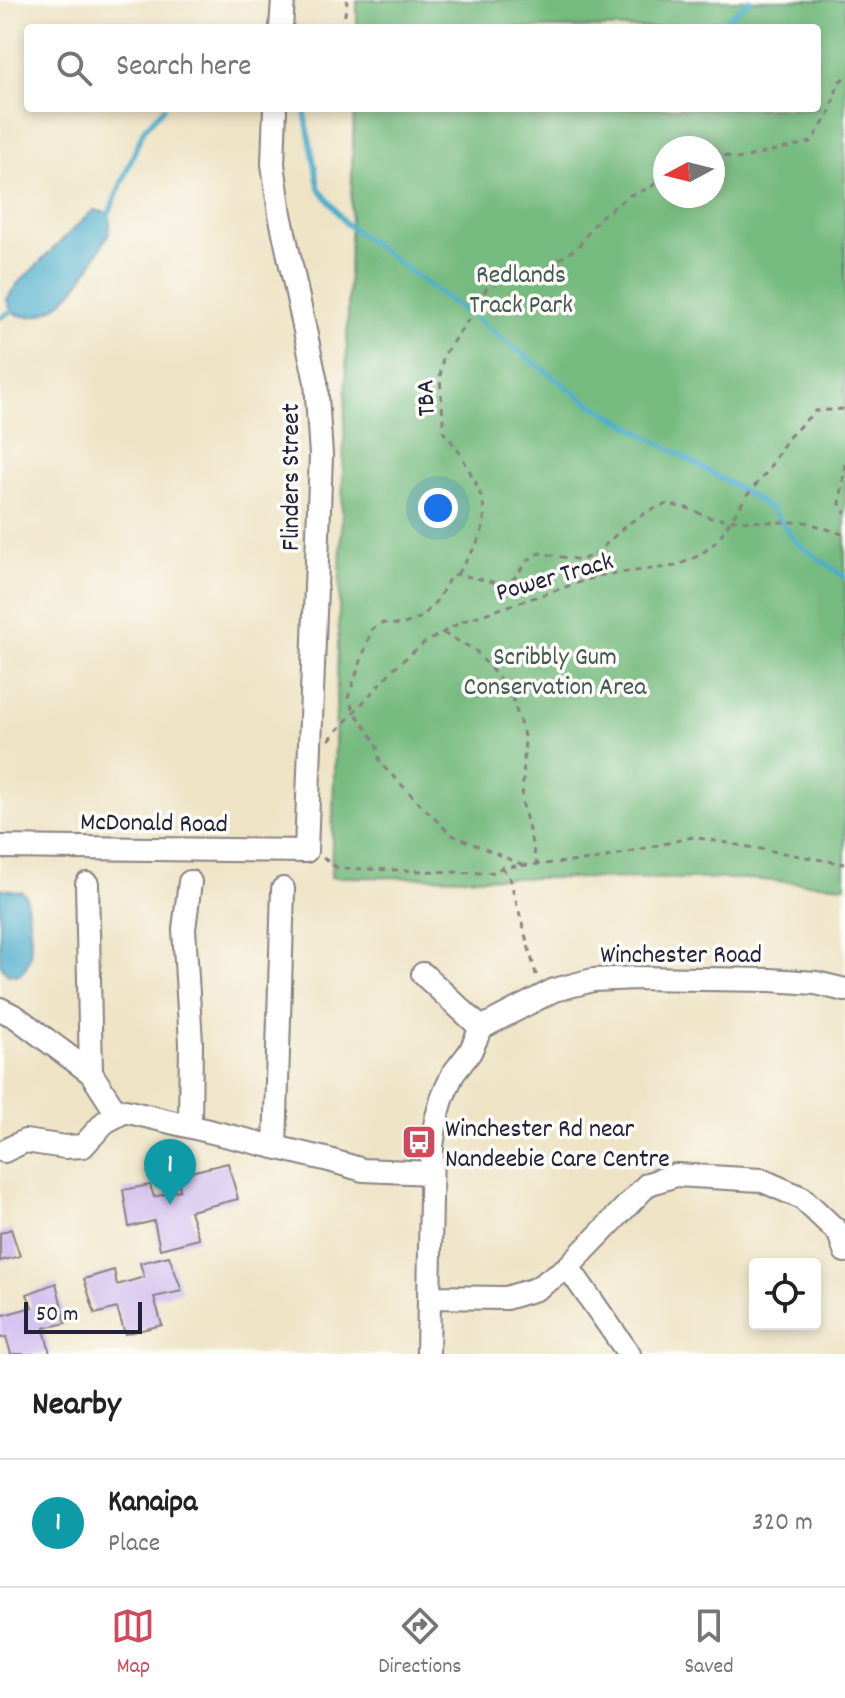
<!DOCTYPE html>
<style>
:root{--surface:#fff;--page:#f2f2f2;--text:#222;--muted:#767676;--line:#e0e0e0;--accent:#d1495b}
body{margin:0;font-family:Dekko,sans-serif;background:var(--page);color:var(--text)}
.controls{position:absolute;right:24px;bottom:24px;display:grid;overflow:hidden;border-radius:8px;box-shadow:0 4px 12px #0003}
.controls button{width:72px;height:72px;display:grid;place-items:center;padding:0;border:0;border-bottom:2px solid var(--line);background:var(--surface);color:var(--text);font:40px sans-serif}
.compass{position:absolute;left:653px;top:136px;width:72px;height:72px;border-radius:50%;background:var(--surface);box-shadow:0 4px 12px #0003;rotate:263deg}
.scale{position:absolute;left:24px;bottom:20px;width:118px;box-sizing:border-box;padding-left:8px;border:4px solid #22223b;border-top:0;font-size:22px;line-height:28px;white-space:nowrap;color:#22223b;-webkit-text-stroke:6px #fdfcf7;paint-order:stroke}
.you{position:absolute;left:438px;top:508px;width:28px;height:28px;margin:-20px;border:6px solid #fff;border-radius:50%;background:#1a73e8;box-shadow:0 0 0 12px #1a73e833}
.badge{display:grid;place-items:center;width:52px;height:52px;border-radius:50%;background:var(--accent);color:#fff;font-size:26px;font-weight:700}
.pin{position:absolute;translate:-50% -66px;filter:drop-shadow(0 2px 4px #0008)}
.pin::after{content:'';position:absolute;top:42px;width:28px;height:24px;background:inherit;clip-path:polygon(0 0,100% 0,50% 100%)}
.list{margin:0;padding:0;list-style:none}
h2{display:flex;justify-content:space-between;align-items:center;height:104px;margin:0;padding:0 32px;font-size:34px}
h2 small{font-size:26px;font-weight:400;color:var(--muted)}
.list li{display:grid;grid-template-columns:52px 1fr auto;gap:24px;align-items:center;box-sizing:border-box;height:128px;padding:0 32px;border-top:2px solid var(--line)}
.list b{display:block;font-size:30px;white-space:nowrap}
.list p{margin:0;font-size:26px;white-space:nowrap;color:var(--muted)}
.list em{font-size:26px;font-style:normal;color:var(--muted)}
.icon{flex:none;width:44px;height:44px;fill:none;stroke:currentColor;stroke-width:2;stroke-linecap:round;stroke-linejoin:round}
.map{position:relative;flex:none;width:845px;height:1354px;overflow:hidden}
.search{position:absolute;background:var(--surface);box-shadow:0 4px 12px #0003;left:24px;right:24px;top:24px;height:88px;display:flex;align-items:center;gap:20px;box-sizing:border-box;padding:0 28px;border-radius:8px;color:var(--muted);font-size:30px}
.sheet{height:232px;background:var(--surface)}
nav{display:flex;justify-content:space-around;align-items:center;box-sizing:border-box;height:112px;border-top:2px solid var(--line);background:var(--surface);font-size:22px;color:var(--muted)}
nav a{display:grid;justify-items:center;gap:4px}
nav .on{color:var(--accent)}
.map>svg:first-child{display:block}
</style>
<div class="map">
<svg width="845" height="1354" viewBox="0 0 845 1354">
<rect width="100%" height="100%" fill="#fdfcf7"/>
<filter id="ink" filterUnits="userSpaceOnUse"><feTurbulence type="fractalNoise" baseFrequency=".0125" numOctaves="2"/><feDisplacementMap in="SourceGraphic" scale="16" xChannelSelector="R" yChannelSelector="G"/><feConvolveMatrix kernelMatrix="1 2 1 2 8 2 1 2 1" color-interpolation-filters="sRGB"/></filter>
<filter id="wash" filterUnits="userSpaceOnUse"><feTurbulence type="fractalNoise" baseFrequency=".006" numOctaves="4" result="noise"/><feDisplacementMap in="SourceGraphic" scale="32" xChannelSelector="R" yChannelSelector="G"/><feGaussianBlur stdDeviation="1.8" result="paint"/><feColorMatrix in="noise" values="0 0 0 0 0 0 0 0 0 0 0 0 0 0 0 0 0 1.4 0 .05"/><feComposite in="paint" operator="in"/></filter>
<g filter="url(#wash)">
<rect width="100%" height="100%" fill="#eee3c5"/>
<path fill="#74ba7e" stroke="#4b6e5c" stroke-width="2" fill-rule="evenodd" d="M357,0H845V886L747,879L331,877L354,108H817V28H357ZM665,148H713V196H665Z"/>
<path fill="#4cadcb" stroke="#376883" stroke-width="2" d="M94,210L109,213C110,219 111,227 109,232C107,238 103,244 100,249C85,278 51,332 12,312L7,300C16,280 30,274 44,258C61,242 76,225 94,210Z
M0,888L22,892L26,896C28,919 39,960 19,975L8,974L0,964Z"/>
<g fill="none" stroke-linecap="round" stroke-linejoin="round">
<path stroke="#4cadcb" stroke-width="5" d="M716,28L750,0
M304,108L319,188L346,224L469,315
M104,218L109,213L144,129L164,108
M0,318L16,308
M476,319L586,401L748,494L771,509L797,543L845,577"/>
</g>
<g id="blocks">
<path fill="#cab5ed" d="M228,1163L238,1199L190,1211L199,1239L160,1249L154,1221L129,1227L123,1190L150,1185L154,1197L180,1190L178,1175Z
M11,1229L20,1256L0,1261V1233Z
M169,1256L182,1291L154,1297L162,1325L125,1334L117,1308L95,1314L84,1279L114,1270L117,1285L144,1277L140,1263Z
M56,1283L66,1323L44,1328L50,1354H11L6,1337L0,1338V1316L32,1307L27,1294Z"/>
</g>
</g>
<g filter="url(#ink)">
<use href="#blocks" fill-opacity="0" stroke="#888280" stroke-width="2"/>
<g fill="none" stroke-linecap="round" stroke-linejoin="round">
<g stroke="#888280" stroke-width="26">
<path id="minor" d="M281,28L283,0
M0,847L306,851L321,455L316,382L280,214L273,164L275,108
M87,884L91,1073L118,1115
M423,974L481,1028
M0,1009L16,1017L91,1073
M190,1126L191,1043L184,929L190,882
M275,1147L283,889
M4,1151L25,1141L65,1147L83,1146L105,1122L125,1111L329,1160L363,1170L431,1173
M568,1267L629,1354
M429,1297L506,1298L536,1289L568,1267L648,1184L676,1175L761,1180L802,1198L839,1233L845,1251
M428,1354L432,1146L436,1120L443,1096L453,1074L470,1052L481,1028L554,990L593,980L636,978L770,980L816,983L845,990"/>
</g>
<path stroke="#888280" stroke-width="3" stroke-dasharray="6 6" stroke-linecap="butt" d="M343,28L347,0
M713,152L738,159L811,142L829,114L839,82L845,77
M845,464L840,504L845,513
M457,574C486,533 495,516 469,470C462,456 455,444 444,433L440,377L443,356L480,303L486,289L513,275L534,273L550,265L578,247L599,218L630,195L650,188L665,175
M443,633L475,650L511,693L525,739L522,801L537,865
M329,740L395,667L424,643L463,621L602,575L676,566L700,555L717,541L748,494L766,473L788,438L815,411L845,409
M323,858L338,868L481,873L496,872L502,867L594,860L693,837L845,864
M523,865L450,834L380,763L376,742L354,711L348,698L372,629L381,623L402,625L422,617L438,599L449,579L457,574L498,583L512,581L527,561L539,553L581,560L596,554L626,525L648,511L667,504L687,508L711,518L764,522H806L845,535
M502,867L510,879L537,978"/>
<use href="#minor" stroke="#fff" stroke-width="22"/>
</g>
</g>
<defs>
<g id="bus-square" transform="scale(1.8)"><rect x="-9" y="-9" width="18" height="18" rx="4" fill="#d1495b" stroke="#fdfcf7"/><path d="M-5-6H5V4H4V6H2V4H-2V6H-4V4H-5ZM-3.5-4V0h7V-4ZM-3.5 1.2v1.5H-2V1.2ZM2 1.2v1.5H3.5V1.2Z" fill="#fff"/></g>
</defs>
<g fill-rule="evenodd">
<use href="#bus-square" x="419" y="1142"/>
</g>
<g text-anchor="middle" stroke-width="7" stroke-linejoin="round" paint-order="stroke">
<g font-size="26" fill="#435956" stroke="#fdfcf7">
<text x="521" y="282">Redlands<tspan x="521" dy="30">Track Park</tspan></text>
<text x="555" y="664">Scribbly Gum<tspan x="555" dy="30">Conservation Area</tspan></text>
</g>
<g font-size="26" fill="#22223b" stroke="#fdfcf7">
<text transform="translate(424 398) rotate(-92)" y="9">TBA</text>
<text transform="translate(289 477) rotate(-90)" y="9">Flinders Street</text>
<text transform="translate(554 575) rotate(-16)" y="9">Power Track</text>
<text transform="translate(154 821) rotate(1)" y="9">McDonald Road</text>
<text x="681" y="962">Winchester Road</text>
</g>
<g font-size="26" fill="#22223b" stroke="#fdfcf7" text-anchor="start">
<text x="445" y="1136">Winchester Rd near<tspan x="445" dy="30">Nandeebie Care Centre</tspan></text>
</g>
</g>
</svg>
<div class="controls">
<button><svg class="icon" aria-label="locate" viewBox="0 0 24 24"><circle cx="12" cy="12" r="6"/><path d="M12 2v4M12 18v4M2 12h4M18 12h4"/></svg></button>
</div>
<svg class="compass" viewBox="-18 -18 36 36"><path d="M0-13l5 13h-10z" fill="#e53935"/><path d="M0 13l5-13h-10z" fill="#767676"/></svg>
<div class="scale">50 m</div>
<div class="you"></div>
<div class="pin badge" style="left:170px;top:1205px;background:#0f9aa8">1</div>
<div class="search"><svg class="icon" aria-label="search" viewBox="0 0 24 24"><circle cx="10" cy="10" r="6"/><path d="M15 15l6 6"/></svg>Search here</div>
</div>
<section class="sheet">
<h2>Nearby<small></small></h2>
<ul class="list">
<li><span class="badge" style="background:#0f9aa8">1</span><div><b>Kanaipa</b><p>Place</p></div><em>320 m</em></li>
</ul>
</section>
<nav>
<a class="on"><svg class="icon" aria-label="map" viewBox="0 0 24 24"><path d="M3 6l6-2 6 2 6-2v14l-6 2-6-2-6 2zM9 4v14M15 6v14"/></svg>Map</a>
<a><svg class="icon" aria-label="directions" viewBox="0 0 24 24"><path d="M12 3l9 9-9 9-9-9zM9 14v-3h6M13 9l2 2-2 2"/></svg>Directions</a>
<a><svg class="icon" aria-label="saved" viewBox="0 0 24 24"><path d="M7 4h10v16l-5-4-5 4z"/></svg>Saved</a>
</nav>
